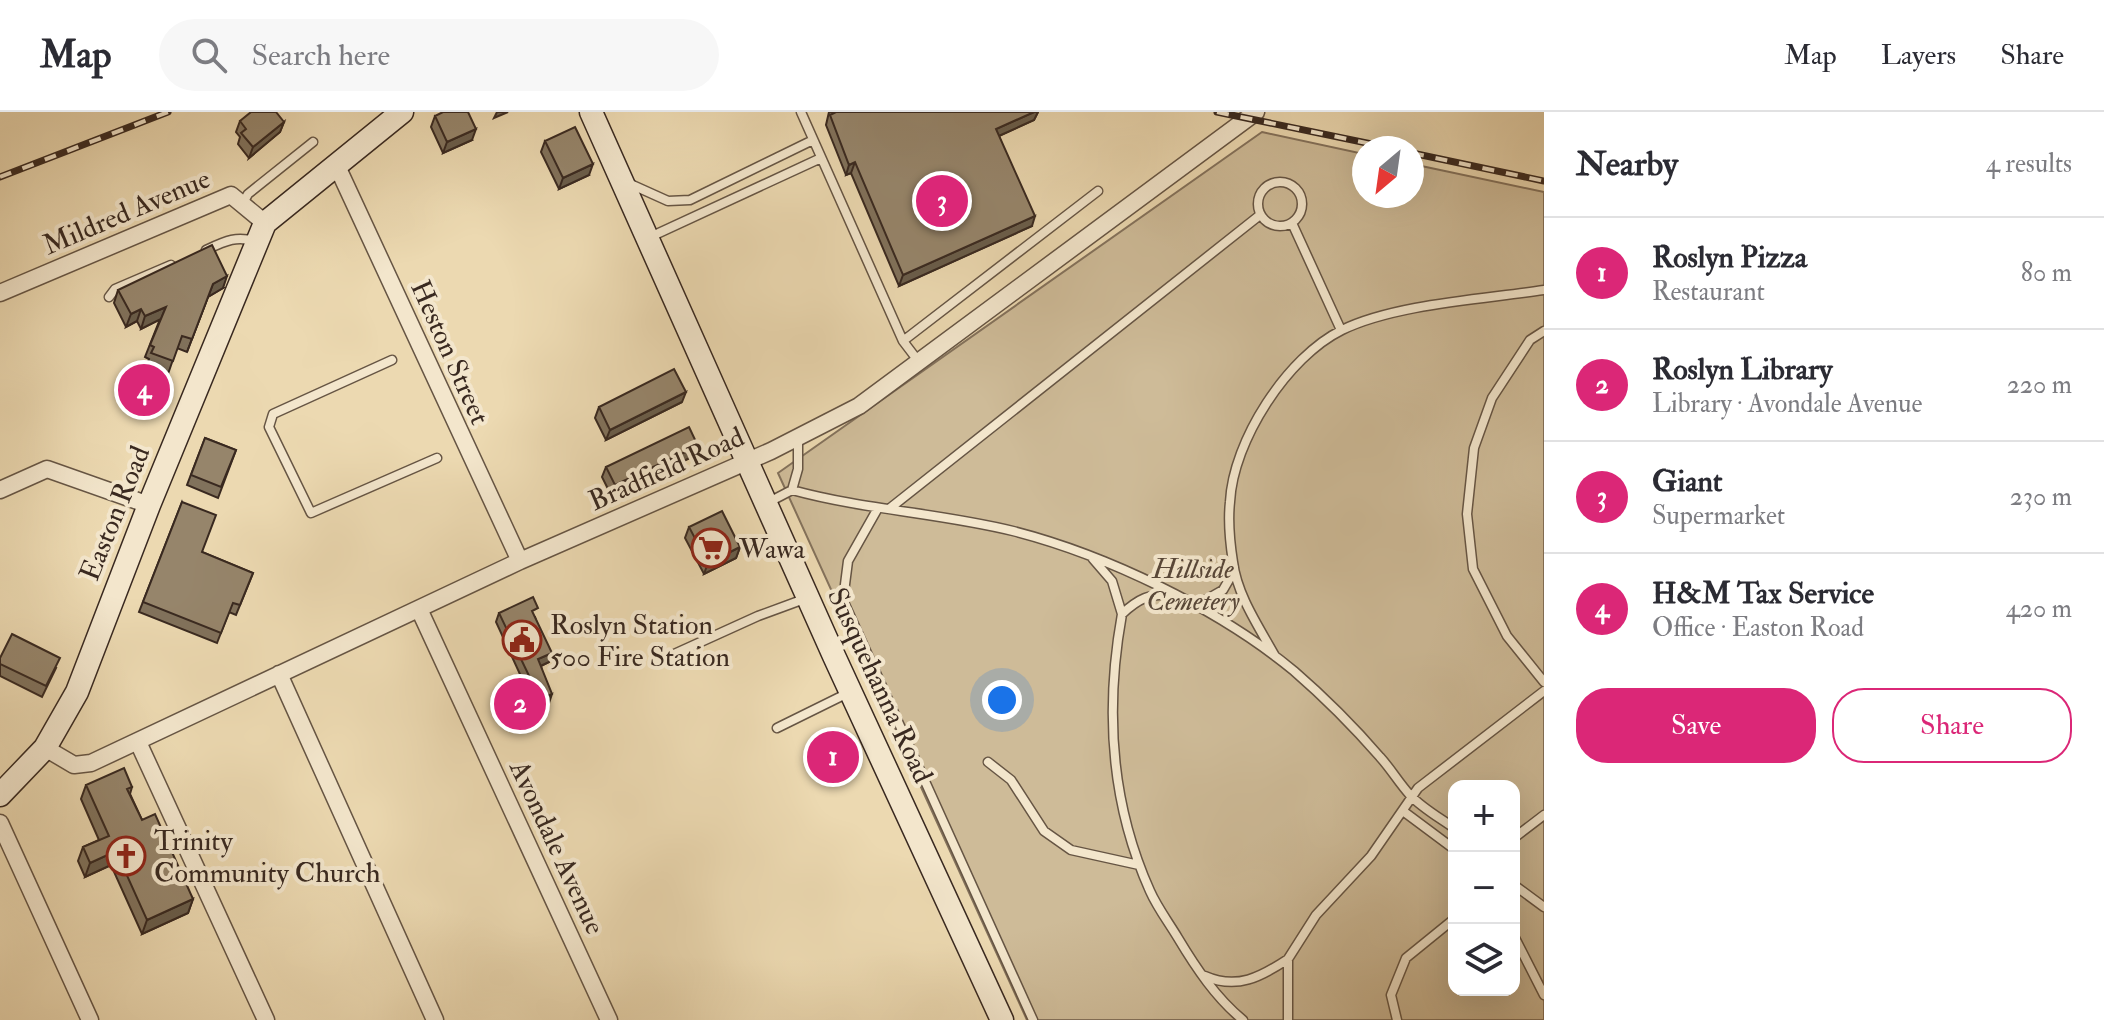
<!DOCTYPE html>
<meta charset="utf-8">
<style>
:root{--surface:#fff;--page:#f7f7f7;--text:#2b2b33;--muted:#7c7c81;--line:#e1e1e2;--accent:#db2777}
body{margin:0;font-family:"IM FELL Double Pica",serif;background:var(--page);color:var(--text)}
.controls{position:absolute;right:24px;bottom:24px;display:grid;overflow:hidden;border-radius:16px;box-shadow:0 8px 32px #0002}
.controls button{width:72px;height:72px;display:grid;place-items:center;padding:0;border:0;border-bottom:2px solid var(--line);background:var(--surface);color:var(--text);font:40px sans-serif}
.compass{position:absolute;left:1352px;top:24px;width:72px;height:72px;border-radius:50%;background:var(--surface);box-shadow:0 8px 32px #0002;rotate:209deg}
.you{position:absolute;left:1002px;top:588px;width:28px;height:28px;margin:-20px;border:6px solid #fff;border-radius:50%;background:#1a73e8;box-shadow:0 0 0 12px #1a73e833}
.badge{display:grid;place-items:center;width:52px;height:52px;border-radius:50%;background:var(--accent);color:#fff;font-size:26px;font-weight:700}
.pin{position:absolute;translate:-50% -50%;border:4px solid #fff;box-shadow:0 2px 8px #0006}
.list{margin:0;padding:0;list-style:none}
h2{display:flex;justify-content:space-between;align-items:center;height:104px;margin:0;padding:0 32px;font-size:34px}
h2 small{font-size:26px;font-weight:400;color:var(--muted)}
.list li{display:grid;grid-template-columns:52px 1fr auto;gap:24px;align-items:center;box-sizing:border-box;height:112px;padding:0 32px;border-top:2px solid var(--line)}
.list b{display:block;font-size:30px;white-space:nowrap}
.list p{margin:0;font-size:26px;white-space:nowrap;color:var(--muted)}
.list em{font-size:26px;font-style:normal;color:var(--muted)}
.actions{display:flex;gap:16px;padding:24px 32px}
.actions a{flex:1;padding:18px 0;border:2px solid var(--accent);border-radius:32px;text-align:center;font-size:28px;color:var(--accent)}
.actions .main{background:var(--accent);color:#fff}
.icon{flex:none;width:44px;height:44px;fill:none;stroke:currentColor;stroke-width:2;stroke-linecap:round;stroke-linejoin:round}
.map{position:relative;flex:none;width:1544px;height:908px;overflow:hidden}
header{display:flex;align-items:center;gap:48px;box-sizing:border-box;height:112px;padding:0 40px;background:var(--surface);border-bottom:2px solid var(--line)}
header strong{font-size:38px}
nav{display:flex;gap:44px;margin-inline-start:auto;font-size:28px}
.search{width:560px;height:72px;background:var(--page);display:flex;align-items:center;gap:20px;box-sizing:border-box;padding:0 28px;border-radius:44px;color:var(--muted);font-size:30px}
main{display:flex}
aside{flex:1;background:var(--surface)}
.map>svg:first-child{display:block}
</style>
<header>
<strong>Map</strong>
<div class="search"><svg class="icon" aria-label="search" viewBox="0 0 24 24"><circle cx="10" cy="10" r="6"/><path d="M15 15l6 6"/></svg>Search here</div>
<nav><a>Map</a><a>Layers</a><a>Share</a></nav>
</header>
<main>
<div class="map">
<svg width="1544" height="908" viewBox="0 0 1544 908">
<rect width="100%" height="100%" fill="#ecd9b1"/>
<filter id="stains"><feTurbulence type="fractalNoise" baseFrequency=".0025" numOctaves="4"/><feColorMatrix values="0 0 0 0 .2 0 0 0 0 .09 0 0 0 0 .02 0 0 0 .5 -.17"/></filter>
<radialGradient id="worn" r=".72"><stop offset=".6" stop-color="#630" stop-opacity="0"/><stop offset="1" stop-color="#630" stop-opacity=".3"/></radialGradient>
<path fill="#cebb98" stroke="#84725c" stroke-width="2" fill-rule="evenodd" d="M1262,20L1364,42V84H1412V52L1544,80V908H1027L778,361ZM1454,674H1514V878H1454Z"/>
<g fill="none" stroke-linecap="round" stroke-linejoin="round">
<g stroke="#654" stroke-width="11">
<path id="lane" d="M801,0L903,229L919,250
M1258 92a22 22 0 1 1 44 0a22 22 0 1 1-44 0Z
M628,71L668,89L690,88L813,28
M243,91L248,82L313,30
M1292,111L1341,218
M648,126L821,46
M206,138C225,129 237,123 257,130
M109,185L115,177L171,153
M1544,219L1530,228L1492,286L1474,336L1467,402L1473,457L1507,524L1544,570
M903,229L1098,79
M392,248L273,302L269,315L311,401L437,346
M792,378C865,398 940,401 1013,419C1107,443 1219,497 1294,559C1324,585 1354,615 1380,645C1391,657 1399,671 1410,683C1422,696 1440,706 1454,716
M769,390L792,378L798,357V326
M878,396L848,449L843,488L1033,908
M889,397L1260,103
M1093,447L1112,469L1122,502
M1171,483C1150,481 1138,487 1122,502C1105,596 1110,690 1150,779C1157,795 1169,811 1178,826C1196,856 1216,886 1243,908
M1195,494L1223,478L1234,459
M1275,544C1259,515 1237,483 1233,450C1230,431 1228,408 1230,390C1233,329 1287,245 1342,218C1395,192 1485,187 1544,178
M661,548L758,504L807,486
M777,616L850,580
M988,650L1011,668L1044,719L1071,738L1139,753
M1403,699L1454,737
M1514,726L1544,703
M1514,773L1544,795
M1514,824L1544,883
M1205,864C1237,878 1261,865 1288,847
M1288,908V847L1316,803L1371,744L1418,676L1544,579
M1397,908L1391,883L1406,846L1454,807"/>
</g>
<g stroke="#654" stroke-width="19">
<path id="street" d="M336,52L520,449
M0,181L231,83L265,111
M0,378L47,357L149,393
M419,497L609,908
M279,562L435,908
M138,630L266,908
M45,636L74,653L91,651L520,449L771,339L859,294L1256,0
M0,711L90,908"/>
</g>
<g stroke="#392920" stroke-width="25">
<path id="secondary" d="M591,0L834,544L1002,908
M0,683L45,636L77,580L149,393L265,111L402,0"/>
</g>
<use href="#lane" stroke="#f3e6cc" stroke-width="8"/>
<use href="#street" stroke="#f3e6cc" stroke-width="16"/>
<use href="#secondary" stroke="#f3e6cc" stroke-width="22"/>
<g stroke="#392920" stroke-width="7">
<path id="rail" d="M1217,0L1391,36
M1412,41L1544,69
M0,65L168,0"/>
</g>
<use href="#rail" stroke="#f3e6cc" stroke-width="4" stroke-dasharray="12" stroke-linecap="butt"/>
</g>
<path fill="#81725c" stroke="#392920" stroke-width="2" d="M829,0H1038L1034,8L999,24L1032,114L899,174L851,61L846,63L826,13Z
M435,4L472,28L443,41L431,15Z
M240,9L284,10L280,20L249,46L238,32L240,25L236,20Z
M545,29L589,63L559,77L541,40Z
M223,176L208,185L187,240L177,236L168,262L147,253L149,247L145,245L160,207L141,217L137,209L126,215L114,191L118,178Z
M682,290L606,328L595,306L599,295Z
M205,326L236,338L218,386L187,373Z
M694,344L611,383L602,365L606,355Z
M182,390L202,440L253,461L236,503L229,500L217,531L139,500Z
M689,415L740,435L736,446L704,462L685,426Z
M499,501L535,505L549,550L541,554L549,591L505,610L497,593L500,583L525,573L496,510Z
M0,546L56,556L42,585L0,564Z
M86,673L132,675L130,682L142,708L193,787L188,801L142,822L111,753L85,765L78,749L83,735L99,728L81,687Z"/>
<path fill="#695d4b" stroke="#392920" stroke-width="2" d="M497,0H508L494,6Z
M1034,0H1038L1034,8L992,27L996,17Z
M284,10L280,20L249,46L253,35Z
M476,17L472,28L443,41L447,30Z
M855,50L851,61L846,63L849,53Z
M593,52L589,63L559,77L563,66Z
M1035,104L1032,114L899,174L903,163Z
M227,164L223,176L208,185L187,240L213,172Z
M166,195L161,207L141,217L145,204Z
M141,197L137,209L126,215L131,202Z
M686,280L682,290L606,328L610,318Z
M698,334L694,344L611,383L615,373Z
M740,435L736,446L704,462L708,451Z
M552,541L549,550L534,557L538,547Z
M552,582L549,591L505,610L508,601Z
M116,739L111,753L85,765L90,751Z
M193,787L188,801L142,822L147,808Z"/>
<path fill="#96856b" stroke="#392920" stroke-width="2" d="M251,0H276L284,10L253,35L241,21L246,17L240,9Z
M443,0H468L476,17L447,30L435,4Z
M836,0H1034L996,17L1035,104L903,163L855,50L849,53L830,3Z
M575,15L593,52L563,66L545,29Z
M212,133L227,164L213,172L192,227L182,224L173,249L151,241L154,235L150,233L166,195L145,204L141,197L131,202L118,178Z
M674,257L686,280L610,318L599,295Z
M689,315L698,334L615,373L606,355Z
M205,326L236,338L221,375L191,363Z
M182,390L216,403L202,440L253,461L240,493L233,491L221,521L143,490Z
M722,399L740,435L708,451L689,415Z
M533,485L538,496L532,499L552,541L538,547L552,582L508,601L500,583L532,570L499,501Z
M12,522L60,546L46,574L0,552V546Z
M124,656L132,675L127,677L142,708L155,702L193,787L147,808L116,739L90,751L83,735L109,724L86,673Z"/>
<defs>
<g id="supermarket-ring" transform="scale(2)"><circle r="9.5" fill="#f3e6cc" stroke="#8f2418" stroke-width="1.5"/><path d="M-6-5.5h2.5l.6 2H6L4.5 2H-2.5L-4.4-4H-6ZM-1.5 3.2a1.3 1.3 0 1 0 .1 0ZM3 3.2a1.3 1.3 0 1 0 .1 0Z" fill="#8f2418"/></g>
<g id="civic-ring" transform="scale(2)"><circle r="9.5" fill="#f3e6cc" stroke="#8f2418" stroke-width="1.5"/><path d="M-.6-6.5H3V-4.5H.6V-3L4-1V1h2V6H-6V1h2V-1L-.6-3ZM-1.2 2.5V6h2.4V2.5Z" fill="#8f2418"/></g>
<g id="church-ring" transform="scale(2)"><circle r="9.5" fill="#f3e6cc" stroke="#8f2418" stroke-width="1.5"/><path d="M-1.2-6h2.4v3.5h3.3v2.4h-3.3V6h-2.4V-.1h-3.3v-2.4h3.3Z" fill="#8f2418"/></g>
</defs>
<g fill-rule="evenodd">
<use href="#supermarket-ring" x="711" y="436"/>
<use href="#civic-ring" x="522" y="528"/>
<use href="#church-ring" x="126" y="744"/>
</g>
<g text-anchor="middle" stroke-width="8" stroke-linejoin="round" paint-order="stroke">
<g font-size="28" fill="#392920" stroke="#f3e6cc">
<text transform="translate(126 99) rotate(-23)" y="10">Mildred Avenue</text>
<text transform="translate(451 240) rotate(66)" y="10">Heston Street</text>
<text transform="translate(666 356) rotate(-24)" y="10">Bradfield Road</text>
<text transform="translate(114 401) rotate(-68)" y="10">Easton Road</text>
<text transform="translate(881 573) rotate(65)" y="10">Susquehanna Road</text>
<text transform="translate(558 735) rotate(65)" y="10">Avondale Avenue</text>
</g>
<g font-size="28" fill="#392920" stroke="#f3e6cc" text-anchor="start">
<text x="739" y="446">Wawa</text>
<text x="550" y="522">Roslyn Station<tspan x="550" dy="32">500 Fire Station</tspan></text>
<text x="154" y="738">Trinity<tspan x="154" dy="32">Community Church</tspan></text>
</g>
<g font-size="28" font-style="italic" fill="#574638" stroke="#f3e6cc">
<text x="1193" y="466">Hillside<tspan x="1193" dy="32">Cemetery</tspan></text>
</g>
</g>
<rect width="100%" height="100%" filter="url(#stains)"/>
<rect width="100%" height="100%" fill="url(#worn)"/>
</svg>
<div class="controls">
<button>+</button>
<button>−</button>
<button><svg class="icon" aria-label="layers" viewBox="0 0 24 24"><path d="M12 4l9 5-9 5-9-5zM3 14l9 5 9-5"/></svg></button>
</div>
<svg class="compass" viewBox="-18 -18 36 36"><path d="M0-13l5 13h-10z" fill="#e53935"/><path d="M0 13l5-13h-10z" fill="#7c7c81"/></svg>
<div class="you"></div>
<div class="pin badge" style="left:833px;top:645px">1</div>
<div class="pin badge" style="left:520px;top:592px">2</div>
<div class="pin badge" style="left:942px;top:89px">3</div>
<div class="pin badge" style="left:144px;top:278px">4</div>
</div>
<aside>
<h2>Nearby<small>4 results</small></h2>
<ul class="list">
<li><span class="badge">1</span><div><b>Roslyn Pizza</b><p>Restaurant</p></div><em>80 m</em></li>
<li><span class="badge">2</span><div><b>Roslyn Library</b><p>Library · Avondale Avenue</p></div><em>220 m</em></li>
<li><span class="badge">3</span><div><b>Giant</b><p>Supermarket</p></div><em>230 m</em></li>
<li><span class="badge">4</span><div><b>H&amp;M Tax Service</b><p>Office · Easton Road</p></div><em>420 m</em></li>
</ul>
<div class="actions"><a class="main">Save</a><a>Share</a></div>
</aside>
</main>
